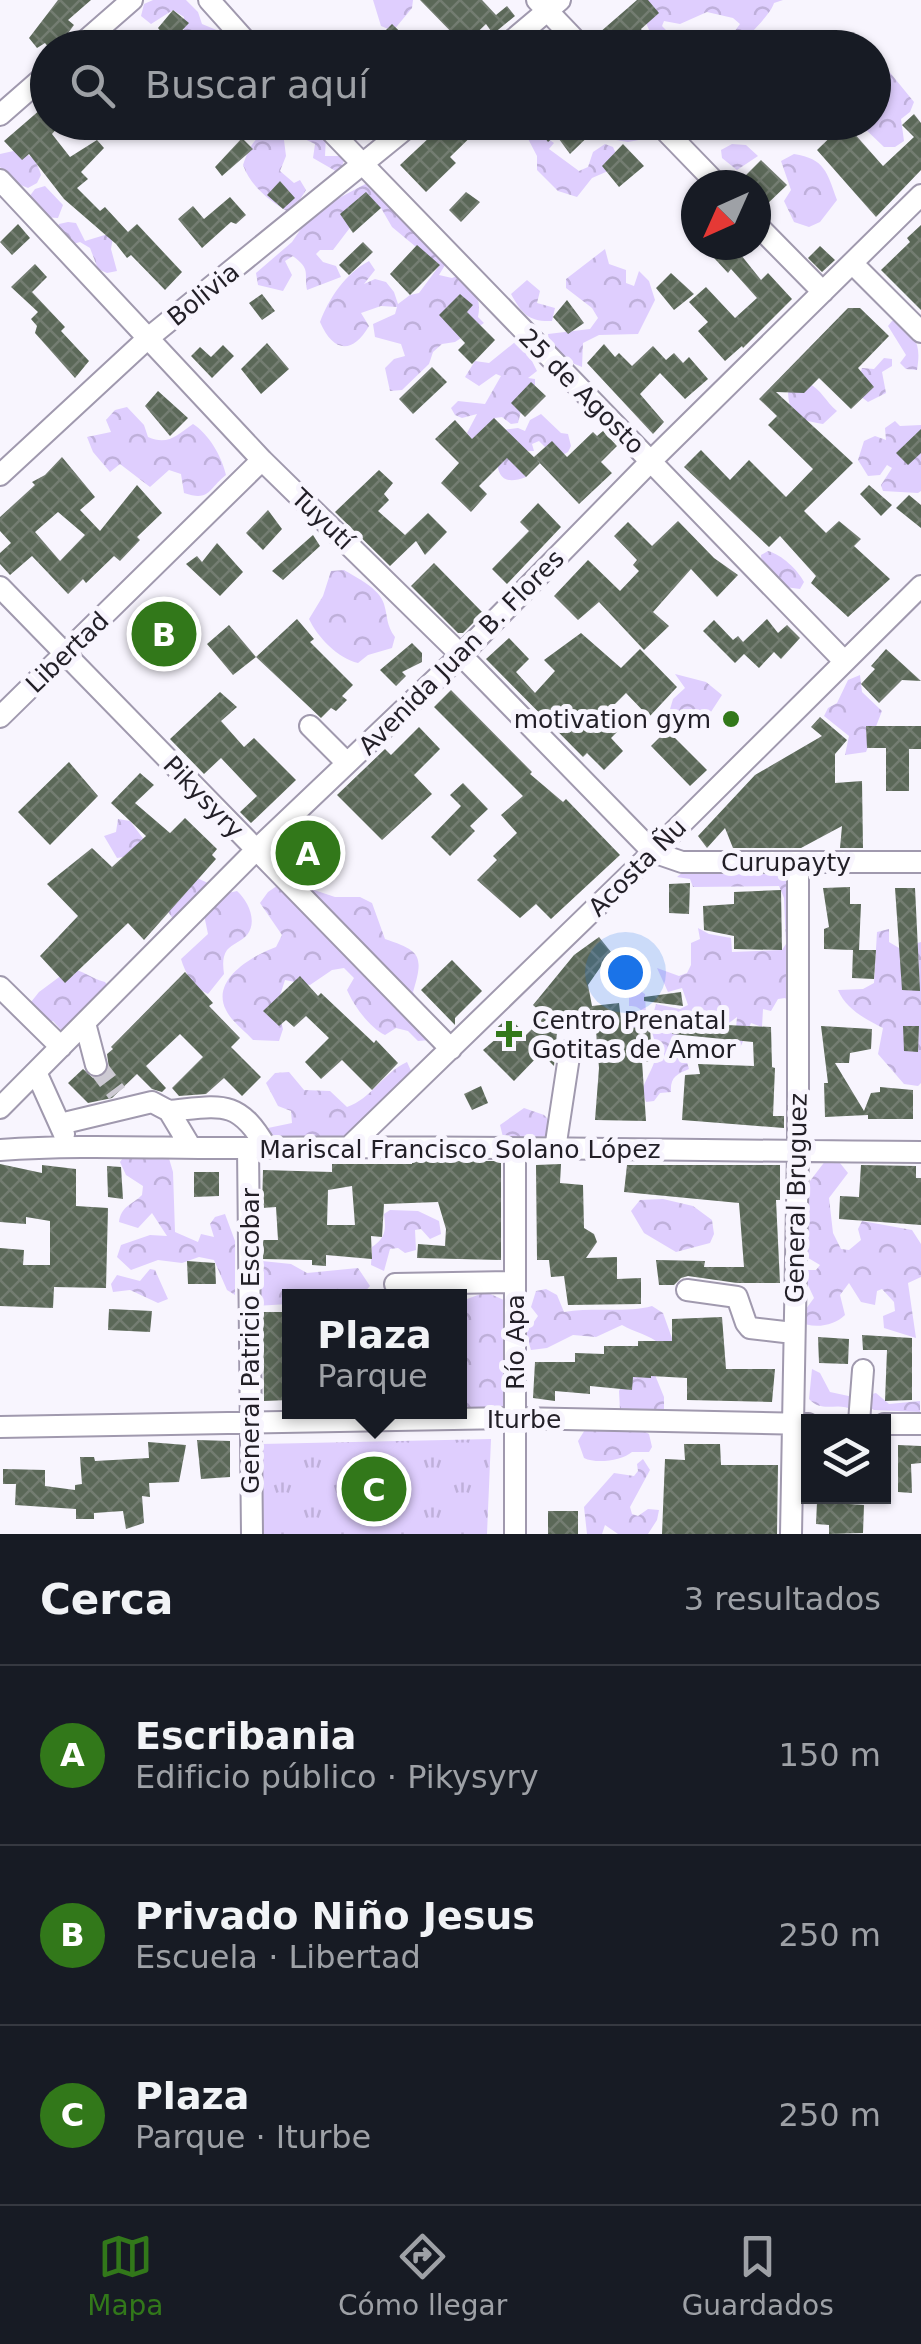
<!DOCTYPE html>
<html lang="es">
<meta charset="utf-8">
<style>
:root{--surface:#171b24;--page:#20242c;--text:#f1f3f6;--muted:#9ea1a6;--line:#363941;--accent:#32781a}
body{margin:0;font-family:"DejaVu Sans",sans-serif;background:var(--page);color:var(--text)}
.controls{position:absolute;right:30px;bottom:30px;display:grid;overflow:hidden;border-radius:0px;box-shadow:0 2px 8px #0004}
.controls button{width:90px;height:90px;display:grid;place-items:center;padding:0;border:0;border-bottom:2px solid var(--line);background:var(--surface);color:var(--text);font:50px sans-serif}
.compass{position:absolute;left:681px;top:170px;width:90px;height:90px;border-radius:50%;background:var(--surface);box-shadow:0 2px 8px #0004;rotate:225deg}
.you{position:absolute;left:625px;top:972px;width:35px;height:35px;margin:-25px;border:8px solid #fff;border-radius:50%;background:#1a73e8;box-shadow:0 0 0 15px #1a73e833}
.badge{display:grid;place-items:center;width:65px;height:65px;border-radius:50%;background:var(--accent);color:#fff;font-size:32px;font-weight:700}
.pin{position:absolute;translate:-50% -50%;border:5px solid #fff;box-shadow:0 2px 10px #0006}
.popup{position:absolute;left:282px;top:1289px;width:185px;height:130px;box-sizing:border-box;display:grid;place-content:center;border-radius:0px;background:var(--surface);filter:drop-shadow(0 2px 8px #0005);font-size:32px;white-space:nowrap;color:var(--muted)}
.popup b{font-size:38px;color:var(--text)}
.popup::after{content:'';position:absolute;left:50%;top:100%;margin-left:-20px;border:20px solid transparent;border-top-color:var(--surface)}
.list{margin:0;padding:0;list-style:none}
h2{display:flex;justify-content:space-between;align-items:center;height:130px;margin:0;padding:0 40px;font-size:42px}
h2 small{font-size:32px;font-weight:400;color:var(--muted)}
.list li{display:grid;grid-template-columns:65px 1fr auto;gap:30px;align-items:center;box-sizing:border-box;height:180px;padding:0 40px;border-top:2px solid var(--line)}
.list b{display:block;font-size:38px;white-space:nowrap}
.list p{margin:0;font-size:32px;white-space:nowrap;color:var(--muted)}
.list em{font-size:32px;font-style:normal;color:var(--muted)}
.icon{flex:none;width:55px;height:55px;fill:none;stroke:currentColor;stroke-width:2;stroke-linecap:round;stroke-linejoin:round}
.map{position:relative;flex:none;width:921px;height:1534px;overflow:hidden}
.search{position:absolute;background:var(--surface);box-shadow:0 2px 8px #0004;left:30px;right:30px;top:30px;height:110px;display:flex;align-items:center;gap:25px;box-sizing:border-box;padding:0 35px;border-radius:55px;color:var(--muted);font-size:38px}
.sheet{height:670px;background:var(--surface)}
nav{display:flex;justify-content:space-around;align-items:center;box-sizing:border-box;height:140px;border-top:2px solid var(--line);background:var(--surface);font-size:28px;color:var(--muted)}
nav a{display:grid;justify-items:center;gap:5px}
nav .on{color:var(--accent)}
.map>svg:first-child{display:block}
</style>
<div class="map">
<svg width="921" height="1534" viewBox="0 0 921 1534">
<defs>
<pattern id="grass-tufts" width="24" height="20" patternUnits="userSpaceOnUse" patternTransform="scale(2.5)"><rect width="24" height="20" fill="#dfcefe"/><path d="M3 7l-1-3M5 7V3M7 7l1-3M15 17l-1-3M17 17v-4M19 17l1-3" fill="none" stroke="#bfb0da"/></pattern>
<pattern id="forest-crowns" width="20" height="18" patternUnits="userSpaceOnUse" patternTransform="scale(2.5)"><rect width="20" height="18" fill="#dfcefe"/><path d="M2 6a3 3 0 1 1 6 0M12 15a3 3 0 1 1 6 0" fill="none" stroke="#bfb0da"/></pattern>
<pattern id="building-cross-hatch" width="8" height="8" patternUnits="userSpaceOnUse" patternTransform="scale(2.5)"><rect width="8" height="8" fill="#5b6858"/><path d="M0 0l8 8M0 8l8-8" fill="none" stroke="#747d72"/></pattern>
</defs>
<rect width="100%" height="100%" fill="#f8f5fe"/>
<path fill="url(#grass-tufts)" d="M491,1439L487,1534H258L261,1444Z"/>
<path fill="url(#forest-crowns)" d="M153,0H186L198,12L202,24L219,31L220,44L217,47H183L184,17L173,10L151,24L141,16L144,4Z
M373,0H413L412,8L393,31L381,26Z
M644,0H783L774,3C771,14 747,37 738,46L729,47L725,44L740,24L733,18L707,12L680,24L664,21L662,26L672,36V42L656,47L640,8Z
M874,62L883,64L914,102L910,112L901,119L904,141L895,147H884L859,123L874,122Z
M293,122L315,126L326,135L325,156H340L344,161L339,173L313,158L315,144L290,132L284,140L286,156L280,171L294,183L300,180L306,190L299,201L307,210L290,213C270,201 251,187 243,165C257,124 265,141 293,122Z
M607,123H646L650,131L644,139L628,142L616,140Z
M531,127L554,143L549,149L579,171L588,167L593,152L605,144L613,147L618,158L615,168L592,178L577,197L558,191L537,170V156L525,133Z
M732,144L746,145L758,156L737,170L722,158L721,150Z
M18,150C32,155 37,161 41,175L37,183L28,188L13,182L0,167V154Z
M794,154C825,159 827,172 837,200L820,222L809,227L794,222L784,201L791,190L781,161Z
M369,182L379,196L383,193L448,260L439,275L452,278L460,275C474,290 482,297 478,317L484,323L455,342L442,344L433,352L429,364L402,390L390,391L385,368L394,359L405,356L401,344L375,337L373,324L395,314L397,307L381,306L361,313L369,326C352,355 333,352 320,322C329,298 346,273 369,261L375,270L364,284L375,279L386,282L394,292L398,304L410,295L419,293L439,266L392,227L381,208L365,201L352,225L333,250H320L316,254L323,262L336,266L341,277L307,290C304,271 311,270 293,256L285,261L292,275L283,291L258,285L256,273L292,242L305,223L326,205Z
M45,186L63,205L58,218L41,217L29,197L35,189Z
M68,222L76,223L85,241L108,234L113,237L111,249L117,271L107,273L98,269L90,248L80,242L73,244L57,233L59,224Z
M605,249L609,264L626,270V283L634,286L639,271L649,281L655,300L638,334L599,335L583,343L582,367L560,358L550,348L548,334L590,329L598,318L592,308L566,288V279Z
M527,280L540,291L537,303L555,308L552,321C529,322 522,314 511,294Z
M892,321H898C917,338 921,345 917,370L906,369L900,363L906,355L888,326Z
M515,342L530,357L537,371L528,378L535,379V386L525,396L518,423L511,424L502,417L495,418L493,425L473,440L467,433L477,414L462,418L455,415L451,408L458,401L485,404L501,376L496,374L479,386L465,377L475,361L489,363Z
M884,358L892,359V366L882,372L886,393L868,402L860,396L858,382L862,368L874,369Z
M808,383C822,390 825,401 837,411L823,424C800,420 789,418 788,392Z
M127,407L144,425L148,437C168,446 177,435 193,424C209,434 222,457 226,475C208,489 210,502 184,493L181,474L169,470L150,487L120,464L110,472L93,452L87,437L111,432L106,420L115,410Z
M541,414L561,433L568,434L571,446L568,452L553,460L545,455V447L539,441L532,444L534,451H527L526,477C487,492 498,451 502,430L518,428L525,431L530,420Z
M895,421L900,426L921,425V491L918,493L883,491L881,485L892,468L887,465L880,475L868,476L858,460L864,441L875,436L886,440L885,428Z
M768,551C782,555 797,569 804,582L800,589L785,587L762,566L761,555Z
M344,570C357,578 379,588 384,604C388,617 386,625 395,637L392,648L368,655L358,663C338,658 318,638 309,619L323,596L331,571Z
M675,674L706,682L722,695L707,718L708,730L693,724L678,725L668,716L673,699L685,688Z
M860,675L862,692L882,711L866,752L845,755L849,736L824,716L828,708L837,703L848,680Z
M118,819L130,821L145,841L186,873L210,884L211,897L237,891C248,901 258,921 247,935C242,941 232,944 227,950C222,957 223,966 224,974L208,994C194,988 185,973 181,959L208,934L203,910L175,922L130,856L117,858L104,836L116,832Z
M690,866L781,868L789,875L790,1002L785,998L778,999L771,1011L763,1009L762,1027L751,1023L740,1048L735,1040L737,1017L726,1025C710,1022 698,1027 685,1023L678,1032L689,1069C677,1074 670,1077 671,1092L660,1093L654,1101L646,1102L642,1090C655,1058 662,1060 649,1023L624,1034L620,1016L629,1013V994L639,990L645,994L646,1014L654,1011L656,1004L680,1009L688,1005L682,988L668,992L657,968L679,976L687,973L691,965V943L700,939L698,928L709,934L731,938L732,952L782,950L786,944L784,898L779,886L693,887L690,879L677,877Z
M290,877L299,885L335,897H360L372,903L385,939C421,951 424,956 413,992L440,1033L430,1040L418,1041L408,1031L396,1028L385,1035C369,1027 354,1006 347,990L354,978L344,968L332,970L310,985L285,980L277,1005L283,1029L279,1041L253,1040C245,1031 231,1021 226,1010C210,979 254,955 276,947L282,935L260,903L268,892Z
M889,929V942L899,948L921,942V1083L918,1086L904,1084L878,1054L883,1028C865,1019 846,1009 838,990L863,989L874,983L877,932Z
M70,969C84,970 91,979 105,982L113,993L63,1032L53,1021L46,1023L34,1016L31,1002L39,992Z
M407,1062L412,1073L405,1084L340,1140L272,1141L268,1128L292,1123L291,1111L278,1106L266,1083L275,1073L289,1072L304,1090L330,1091L347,1107C371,1099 383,1073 407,1062Z
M524,1108L544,1115L557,1128L546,1136L504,1141L500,1125Z
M136,1150L145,1159L150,1153L168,1155L173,1172L175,1232L198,1242L201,1234L214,1237L210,1224L215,1217L225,1214L235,1241V1295L227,1290L214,1260L199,1257L182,1263L158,1260L131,1270L117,1257L121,1245L150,1235L167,1236L152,1213L138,1228L119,1222C121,1206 132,1205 142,1195L143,1186L126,1175L120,1162L125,1155Z
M836,1158L848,1173L829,1198L833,1233L841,1249L849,1250L861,1240L858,1229L862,1221L912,1230L921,1244V1277L908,1283L916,1338L884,1328L883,1316L895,1311L894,1302L882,1289L877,1291L875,1305L861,1302L849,1283L840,1295L845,1315C833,1327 812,1329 797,1321L814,1298L801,1270H816L820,1265L805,1256L800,1217L810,1192V1181L826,1160Z
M663,1199L693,1206L712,1220L714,1234L710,1243L676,1252L644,1233L631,1211L640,1200Z
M390,1210L418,1211L439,1221L441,1234L430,1239L421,1229L415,1230L416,1250L405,1253L398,1248L390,1249L384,1271L371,1265L372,1247C386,1237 386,1230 384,1214Z
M262,1261L291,1264L307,1273L358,1268L370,1286L361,1296H289V1304L255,1306L250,1284Z
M150,1269L155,1270L168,1299L158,1303L130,1290L113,1292L111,1284L117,1275L140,1281Z
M546,1289L557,1295L564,1312C593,1307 629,1313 652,1306L663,1313L673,1341L660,1344C650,1335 634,1332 622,1325L596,1337L573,1335L547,1348L531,1350L526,1333L538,1316L531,1307L536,1291Z
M486,1292L506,1301L508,1410L459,1409V1302Z
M812,1369L820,1373L830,1392L858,1398L876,1393L889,1404L920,1401V1412L874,1410L864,1404L853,1410C837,1401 823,1414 809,1399Z
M627,1373L655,1375L664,1397V1410L659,1414L646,1410C638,1416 628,1415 620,1410L619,1391Z
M586,1428H638L649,1434L652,1447L649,1452H632C621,1461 596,1464 584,1458L578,1441Z
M643,1459L650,1470L630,1507L632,1514L638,1516L648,1509L659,1510L657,1520L648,1534H618L605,1525L602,1534H587L584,1507L614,1473L634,1476L638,1471L637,1464Z"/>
<path fill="url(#building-cross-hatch)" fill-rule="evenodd" d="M58,0H91L68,20L74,25L57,48H49L45,43L37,48L29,38Z
M420,0H482L496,15L507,6L515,16L493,34L486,24L464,45Z
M637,0H648L659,13L641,29L652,48H611L599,33Z
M173,10L189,23L170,43L158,28Z
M392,24L417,48H382L375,41Z
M48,103V122H62L52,134L70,157L97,140L104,148L81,172L88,179L77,188L100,211L105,207L128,232L137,224L182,272L165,290L131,255L127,258L116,244L64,199L29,154L22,160L4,141Z
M914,114L921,123V170L876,217L817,150L845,123L883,166L914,137L902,125Z
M446,122H486L450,157L456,163L426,192L400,165Z
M533,122H572L568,129L574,122H603L570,154L556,135L548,142Z
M242,138L253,149L222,176L215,167Z
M623,144L644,166L619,187L602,166Z
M761,160L787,185L765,206L756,196V185H736Z
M280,181L295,198L283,209L267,195Z
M366,192L381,208L353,233L340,214Z
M466,192L480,202L461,222L449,210Z
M230,197L246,215L236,224L231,222L202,248L178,219L193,206L204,219Z
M18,224L30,238L12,255L0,242Z
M921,225V310L881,270L910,242L907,238Z
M363,242L373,252L349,275L339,265Z
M417,245L440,265L410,295L390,274Z
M702,245H733L761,280L768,273L792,299L743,348L742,346L725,361L698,331L708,322L689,302L706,287L735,318L757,298L731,269L728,273Z
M820,246L835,260L822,272L808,258Z
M35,264L47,277L32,292L65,327L61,331L89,361L75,378L35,333L37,326L31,319L38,312L11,287Z
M671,273L694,294L674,310L656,288Z
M262,294L275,311L262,320L249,303Z
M460,294L473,305L467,312L495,340L472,364L458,350L465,343L439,315Z
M567,300L584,323L568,334L553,317Z
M848,308H860L889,336L858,368L874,387L851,409L819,378L804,393L776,392L853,463L804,511L826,533L839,521L861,539L854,546L890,579L848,617L811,583L816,576L780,536L769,547L684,467L701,450L730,480L749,460L786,497L813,469L768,425L777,416L759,399Z
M267,343L289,369L261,394L241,369Z
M604,344L615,357L619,353L632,366L653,346L666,360L674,353L683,363L689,357L708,379L685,399L660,373L640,394L664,422L653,434L587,363Z
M223,345L234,356L212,378L191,356L200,347L211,357Z
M432,367L447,382L413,414L399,399Z
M531,382L546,396L525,417L511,403Z
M158,391L188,418L170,436L145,406Z
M494,418L540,463L526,477L507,458L479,486L487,494L471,512L441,483L459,463L435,439L455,420L472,439Z
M921,429V453L908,465L896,453Z
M603,431L617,446L601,462L612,473L579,504L534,457L552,441L567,457L593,432L597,436Z
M62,457L95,497L80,510L100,531L137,485L162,513L137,537L140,540L120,561L114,556L86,583L83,579L68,594L32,556L10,575L0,564V553L11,543L0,531V517L35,485L32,482L45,475ZM58,512L85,535L60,561L35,532Z
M379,470L393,483L384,494L389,500L378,511L405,535L428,513L447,532L425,555L416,541L390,566L335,512Z
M869,485L892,505L881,516L860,494Z
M909,495L921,505V528L896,508Z
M538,503L561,527L507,584L492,569L529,531L520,522Z
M268,510L282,529L263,550L246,533Z
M678,521L714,558L738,575L717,597L691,569L653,612L669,626L644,650L599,602L578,620L554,596L588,560L620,591L639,571L633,565L637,560L614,536L628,522L652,546Z
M313,535L320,546L283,580L272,571Z
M217,543L243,572L220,596L186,564L197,556L202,562Z
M434,563L483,613L463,633H458L411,586Z
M297,619L314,639L310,642L353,685L342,696L347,700L336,711L331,708L321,718L256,657Z
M767,619L778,633L787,625L800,638L781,659L774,652L759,668L744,654L735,663L703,631L714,620L733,640L738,636L743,642Z
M229,625L256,657L233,675L207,644Z
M581,633L621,668L640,649L677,687L649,717L626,693L609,710L624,725L611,738L623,751L604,770L587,753L583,757L486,659L509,638L529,659L516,672L535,693L555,671L544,660Z
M412,643L422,653V662L402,672L406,676L396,686L380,670Z
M886,649L921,681L902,680L879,703L861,684L875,669L871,666Z
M451,690L532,772L530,774L563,802L566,799L620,855L551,919L536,904L520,918L477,880L497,860L493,856L517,833L501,815L523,796L434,707Z
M220,692L237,707L221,721L244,747L254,738L296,780L251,823L240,812L257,796L221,758L204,774L170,739Z
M820,717L847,740L835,754V783L862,781L863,848H840L842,826L801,848H733L725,828L707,848L698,836L755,775L822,736L811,727Z
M866,726H921V749H909V791H886V748H867Z
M419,727L440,749L414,775L432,794L382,840L337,795L385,749L391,755Z
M667,730L707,770L690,786L651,746Z
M69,762L98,796L50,845L18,812Z
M140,773L154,785L135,803L170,833L185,818L217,849L212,855L216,859L144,940L128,923L65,983L40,956L78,916L47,884L92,848L112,867L146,836L111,803Z
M463,783L488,809L470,826L475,831L450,856L431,837L461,806L450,795Z
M300,834L326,859L306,880L280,854Z
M690,883L689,914L669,913V884Z
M850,887V904H861L859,950H876L874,979L852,978L853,950L824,949V929L829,927L823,888Z
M895,888H915L920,991L902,990Z
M781,890L782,950L734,949V936L704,930L703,906L734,904V892Z
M599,937L611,952L588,985L592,1006L619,1003L622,1028L650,1027L652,1062L642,1061L646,1121L595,1120L599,1068L596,1031L557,1032L554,1066L541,1053L514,1081L483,1050L497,1038L492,1032L509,1017L526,1035L545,1016L533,1005L574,955Z
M452,960L482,991L455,1018V1025L421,990Z
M185,972L213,1003L209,1006L240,1038L231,1047L261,1077L242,1096L224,1078L206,1094L179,1096L172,1088L203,1057L180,1034L146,1066L166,1088L162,1092L152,1089L137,1074L112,1098L88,1103L68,1083L83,1069L93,1078L105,1075L109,1068L107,1054L113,1049L111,1047Z
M300,976L318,996L321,993L374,1043L376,1040L398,1063L372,1090L342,1060L321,1079L305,1062L329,1038L306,1016L294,1027L286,1020L279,1026L263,1011Z
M681,992L683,1006L644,1001V997Z
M726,1025L771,1027L772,1067L775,1068L773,1116H784V1128L682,1120L685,1075L700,1074L698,1064L754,1066L753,1042L672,1034L673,1026Z
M821,1026L872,1029L871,1049L850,1053L849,1063H835L864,1111L871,1093L880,1092V1087L913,1090V1119H868V1115L825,1117L824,1083H828Z
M903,1026H919L918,1052L904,1051Z
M481,1086L488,1103L472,1110L464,1094Z
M412,1161H501V1260L417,1258L418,1244L445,1246L446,1229L438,1202L384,1204L382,1237L371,1236L372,1259L326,1255V1266L312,1265V1260L263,1259V1240H278L276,1207L262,1208L263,1170L332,1172V1164H412ZM352,1186L355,1225H327L328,1190Z
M0,1164L42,1173V1165L76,1169V1206L108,1208L106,1288L54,1287L53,1308L0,1306V1248L24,1250L23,1265H50V1221L26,1217V1224L0,1222Z
M561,1164L560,1183L583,1185L584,1228L594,1234L597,1242L586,1258L617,1257V1279L641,1278V1304L568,1305L564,1276L551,1277L549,1260H537L536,1165Z
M627,1165H780V1200H776L780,1283H737L688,1276L681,1278L674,1285H659L656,1260L705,1261L704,1267H744L739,1203L624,1192Z
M861,1165L916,1166V1178H921V1225L839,1219L840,1196L859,1197Z
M107,1166L121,1167L123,1199L108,1197Z
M194,1172H219V1196L194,1197Z
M187,1261L215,1263L216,1284H188Z
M109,1309L152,1311L150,1332L108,1330Z
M263,1312H289V1400L264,1401Z
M722,1317L726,1369H775L772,1402L687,1400V1378L651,1376V1378L633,1377L632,1390L590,1386V1394L555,1391V1401L533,1398L535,1362H575V1353L604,1354V1346H638V1341H672V1319Z
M862,1335L912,1338V1400L885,1401L887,1350H863Z
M818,1337L849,1339L848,1364L819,1363Z
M197,1440L230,1441V1477L201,1479Z
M148,1442L186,1445L179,1482L149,1483L150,1497L142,1496L144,1523L126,1529L123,1511L94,1513V1519H76V1509L15,1505L16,1484H3V1469L45,1470V1486L75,1490V1485L82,1484L80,1457H94L95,1461L149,1458Z
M684,1444H720L721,1465H778L777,1534H662L665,1459L685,1460Z
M898,1445L921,1446V1463L911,1464L912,1493L898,1492Z
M817,1502L864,1505L863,1533L829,1534V1525L816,1524Z
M548,1511H578V1534H548Z"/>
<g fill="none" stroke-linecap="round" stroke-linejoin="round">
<path stroke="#cdcad3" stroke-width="20" stroke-dasharray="20 10" stroke-linecap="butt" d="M96,1065L117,1093"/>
<g stroke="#a099ae" stroke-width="24">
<path id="minor" d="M209,0L252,48
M537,0L583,48
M77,48L132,0
M503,48L560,0
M0,115L48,73
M322,122L843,660
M657,122L718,185
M0,180L262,460L461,655L653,852L682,862H921
M756,224L823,292
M852,263L921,332
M0,475L147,339L414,122
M0,587L451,1049
M0,717L262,460
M310,726L347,763
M0,987L61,1047
M85,1023L96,1065
M36,1072L64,1134
M0,1108L256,850L461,655L651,461L921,195
M169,1111C220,1106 238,1098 266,1147
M60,1124L152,1102L169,1111L190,1146
M351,1145L653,852L921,586
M248,1148L252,1534
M555,1149L570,1050
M0,1150C84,1144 167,1149 251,1148C474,1145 698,1151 921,1152
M395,1284L515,1282
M687,1290L737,1297L746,1323L750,1328L793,1333
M859,1422L863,1370
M884,1424H921
M0,1427L515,1418L808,1424
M515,1534V1150
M791,1534L798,1151V863"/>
</g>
<use href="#minor" stroke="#fff" stroke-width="20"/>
</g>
<g fill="#32781a" stroke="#f8f5fe" stroke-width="4">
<circle cx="731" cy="719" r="10"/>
<path d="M504 1019h10v10h10v10h-10v10h-10v-10h-10v-10h10z"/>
</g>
<g text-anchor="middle" stroke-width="10" stroke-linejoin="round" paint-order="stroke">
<g font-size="25" fill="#221f27" stroke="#f8f5fe">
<text transform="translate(203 294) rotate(-39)" y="9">Bolivia</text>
<text transform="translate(582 391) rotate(45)" y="9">25 de Agosto</text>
<text transform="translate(323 519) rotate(44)" y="9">Tuyutí</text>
<text transform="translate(67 652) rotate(-44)" y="9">Libertad</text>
<text transform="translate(461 652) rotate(-45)" y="9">Avenida Juan B. Flores</text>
<text transform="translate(204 797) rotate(46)" y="9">Pikysyry</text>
<text x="786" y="871">Curupayty</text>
<text transform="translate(637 867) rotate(-45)" y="9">Acosta Ñu</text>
<text x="460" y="1158">Mariscal Francisco Solano López</text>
<text transform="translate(796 1198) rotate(-89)" y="9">General Bruguez</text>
<text transform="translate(250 1341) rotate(-90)" y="9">General Patricio Escobar</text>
<text transform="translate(515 1342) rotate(-90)" y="9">Río Apa</text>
<text x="524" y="1428">Iturbe</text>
</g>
<g font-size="25" fill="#221f27" stroke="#f8f5fe" text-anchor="end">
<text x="711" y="728">motivation gym</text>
<text x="532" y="1029" text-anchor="start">Centro Prenatal<tspan x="532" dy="29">Gotitas de Amor</tspan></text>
</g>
</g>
</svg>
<div class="controls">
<button><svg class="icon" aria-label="layers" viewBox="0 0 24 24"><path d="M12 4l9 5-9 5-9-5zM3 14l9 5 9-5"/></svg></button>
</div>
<svg class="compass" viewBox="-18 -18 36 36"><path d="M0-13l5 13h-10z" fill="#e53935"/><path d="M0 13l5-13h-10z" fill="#9ea1a6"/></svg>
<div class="you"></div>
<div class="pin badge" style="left:308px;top:853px">A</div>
<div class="pin badge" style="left:164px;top:634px">B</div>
<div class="pin badge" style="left:374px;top:1489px">C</div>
<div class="popup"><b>Plaza</b>Parque</div>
<div class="search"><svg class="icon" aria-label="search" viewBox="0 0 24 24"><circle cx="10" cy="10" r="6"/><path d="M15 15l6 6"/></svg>Buscar aquí</div>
</div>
<section class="sheet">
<h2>Cerca<small>3 resultados</small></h2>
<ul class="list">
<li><span class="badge">A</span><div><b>Escribania</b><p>Edificio público · Pikysyry</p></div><em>150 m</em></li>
<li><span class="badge">B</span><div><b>Privado Niño Jesus</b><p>Escuela · Libertad</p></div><em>250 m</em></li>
<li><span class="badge">C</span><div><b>Plaza</b><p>Parque · Iturbe</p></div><em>250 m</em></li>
</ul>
</section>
<nav>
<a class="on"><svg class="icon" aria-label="map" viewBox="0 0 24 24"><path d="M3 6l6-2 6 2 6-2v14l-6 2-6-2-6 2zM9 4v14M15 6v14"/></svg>Mapa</a>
<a><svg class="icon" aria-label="directions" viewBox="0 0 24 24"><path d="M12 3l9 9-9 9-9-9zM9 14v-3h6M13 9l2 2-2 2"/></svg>Cómo llegar</a>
<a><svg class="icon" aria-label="saved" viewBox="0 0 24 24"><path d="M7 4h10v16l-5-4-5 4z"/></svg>Guardados</a>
</nav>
